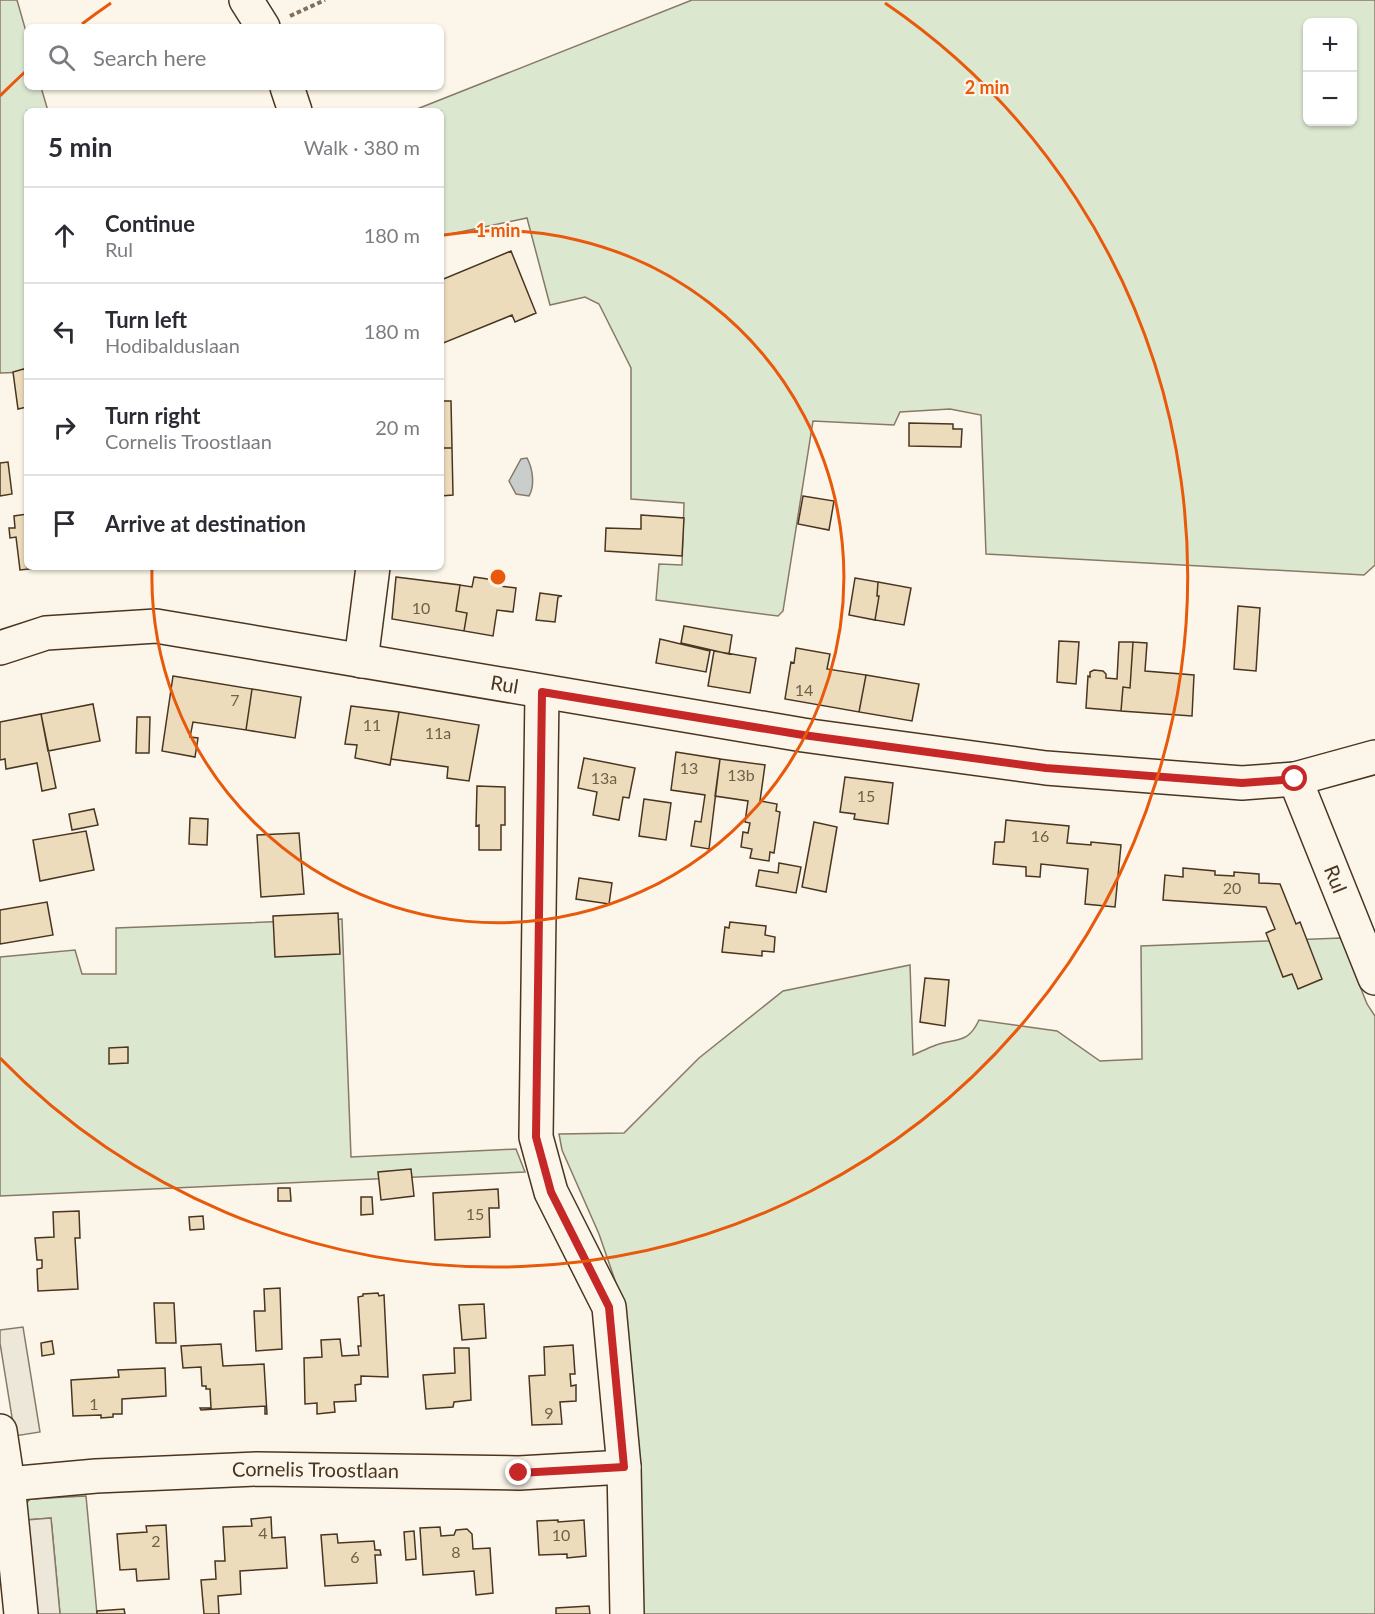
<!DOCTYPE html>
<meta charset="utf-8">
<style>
:root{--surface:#fff;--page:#f2f2f3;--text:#2b2b33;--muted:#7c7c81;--line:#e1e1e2}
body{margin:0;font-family:Lato,sans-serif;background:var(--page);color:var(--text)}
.controls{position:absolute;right:18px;top:18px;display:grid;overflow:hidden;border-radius:9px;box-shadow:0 2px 4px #0004}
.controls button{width:54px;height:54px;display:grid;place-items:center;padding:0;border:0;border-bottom:2px solid var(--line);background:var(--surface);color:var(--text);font:30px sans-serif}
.stop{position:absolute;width:18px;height:18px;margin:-14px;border:4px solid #c62828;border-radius:50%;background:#fff}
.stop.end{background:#c62828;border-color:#fff;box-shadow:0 2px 6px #0008}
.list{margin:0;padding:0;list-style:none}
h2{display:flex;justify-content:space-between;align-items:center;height:78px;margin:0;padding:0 24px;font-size:26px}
h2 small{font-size:20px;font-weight:400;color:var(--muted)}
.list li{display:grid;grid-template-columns:39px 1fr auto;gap:18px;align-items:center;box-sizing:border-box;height:96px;padding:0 24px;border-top:2px solid var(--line)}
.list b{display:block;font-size:22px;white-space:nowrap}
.list p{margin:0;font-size:20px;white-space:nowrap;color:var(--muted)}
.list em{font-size:20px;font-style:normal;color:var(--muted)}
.icon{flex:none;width:33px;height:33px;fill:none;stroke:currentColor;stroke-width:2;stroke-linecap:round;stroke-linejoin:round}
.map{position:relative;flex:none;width:1375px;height:1614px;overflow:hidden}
.search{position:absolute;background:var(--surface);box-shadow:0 2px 4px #0004;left:24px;top:24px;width:420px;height:66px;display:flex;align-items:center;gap:15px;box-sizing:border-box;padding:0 21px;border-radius:9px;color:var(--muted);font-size:22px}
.panel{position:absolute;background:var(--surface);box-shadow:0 2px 4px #0004;left:24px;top:108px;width:420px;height:462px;border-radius:9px}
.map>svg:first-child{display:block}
</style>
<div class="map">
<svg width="1375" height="1614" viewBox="0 0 1375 1614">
<rect width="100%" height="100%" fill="#fbf6e9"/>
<path fill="#dce7d0" stroke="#887966" stroke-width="1.5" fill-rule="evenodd" d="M0,0H17L27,35V87H41L48,111H27V372L0,373Z
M692,0H1375V565L1364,575L986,554L981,415L950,409L900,412L894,425L813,421L783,611L778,616L656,600L659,564L682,565L684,503L631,499V368L599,304L585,297L550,305L527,218L441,236V111H412ZM1308,22H1352V122H1308Z
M342,919L351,1157L516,1149L525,1172L0,1196V957L75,950L82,974H116V928Z
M1341,938L1367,1004L1375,1016V1614H641L618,1289L599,1234L562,1150L559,1134L624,1133L699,1058L783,991L910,965L913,1055C920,1052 928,1048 936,1045C957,1038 968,1044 979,1020L1057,1031L1100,1061L1142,1059L1141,946Z
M86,1496L97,1614H60L51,1518L26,1520V1504L30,1499Z"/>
<path fill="#ede7d9" stroke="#887966" stroke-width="1.5" d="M23,1327L40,1432L15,1436L0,1343V1330Z
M51,1518L60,1614H35L26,1520Z"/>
<path fill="#c9cecd" stroke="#887966" stroke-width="1.5" d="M527,458C533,469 535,486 529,496L516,494L509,481L521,459Z"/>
<path fill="#ecdcbc" stroke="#4a3520" stroke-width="1.5" d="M511,251L536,313L515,322L512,315L441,344V280Z
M27,368V407L18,409L13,372Z
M441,401H451L452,448H441Z
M909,423L953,424V429H962L961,447L909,446Z
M441,448H452L453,495L441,496Z
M8,462L12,494L0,496V463Z
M803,496L834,501L829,530L798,524Z
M27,514V567H48L20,570L16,537L10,538L9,528H15L14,516Z
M641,515L684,518L682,556L605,551L606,528L641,529Z
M396,577L460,585L456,611L467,613L464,631L392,619Z
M474,577L501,581L500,586L516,588L513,612L497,610L493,636L464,631L467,613L456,611L460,585L472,587Z
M855,578L878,582L877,596H879L875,620L849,615Z
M878,582L911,588L904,625L875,620L879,596H877Z
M540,593L562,596L558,597L555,622L536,620Z
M1238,606L1260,608L1256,671L1234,669Z
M684,626L732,635L729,654L681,643Z
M660,639L710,651L706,672L656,663Z
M1059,641L1079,642L1076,684L1057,682Z
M1119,642H1133L1130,688L1123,687L1121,711L1086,708L1088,676L1090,677V672L1094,670L1103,671L1106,674V678L1117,679Z
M1133,642L1147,643L1145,671L1194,675L1192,716L1121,711L1123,687L1130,688Z
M796,648L830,654L827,669L866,675L859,712L785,699L791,662L794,663Z
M714,651L756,658L750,693L708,686Z
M866,675L919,684L912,721L859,712Z
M173,676L252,689L246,730L193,722L190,737L198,738L195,757L162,751Z
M252,689L301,697L295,738L246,730Z
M93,704L100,741L48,751L41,714Z
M351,706L399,712L390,765L355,758L357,745L345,744Z
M399,712L479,725L469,781L447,778L448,767L391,759Z
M41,714L56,788L42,791L37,763L6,769L5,759L0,760V722Z
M137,717H150L149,753H136Z
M676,752L720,759L709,849L691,846L695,821L701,822L705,795L671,790Z
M584,758L635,768L629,798L623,797L619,820L593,815L597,792L578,788Z
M720,759L765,765L760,801L777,804L776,811L780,812L774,853L770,852L769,861L750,858L752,849L741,847L743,832L748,833L750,823L745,822L748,801L715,796Z
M845,777L893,783L888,824L854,819L855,814L840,812Z
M477,786L505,787V825H501V850H479V825L476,826Z
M644,799L671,803L666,840L639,836Z
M94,809L98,825L72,830L69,814Z
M190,818L208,819L207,845L189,844Z
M1006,820L1069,826L1067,843L1091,845V842L1121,845L1115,907L1085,904L1088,869L1041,864L1040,877L1026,876V867L993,864L995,842H1004Z
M814,822L837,827L826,892L802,887Z
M86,831L94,870L40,881L33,840Z
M299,833L304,894L261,897L257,835Z
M779,863L801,867L796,893L756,886L759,870L778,873Z
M1183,868L1215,871V875L1234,876V872L1259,874V883L1280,884L1296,924L1300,922L1322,979L1298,989L1292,974L1283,977L1266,933L1275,929L1266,907L1163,900L1165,875L1183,877Z
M579,878L612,883L609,904L576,899Z
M47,902L53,935L0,944V910Z
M338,913L340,954L275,957L273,916Z
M730,922L766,926L765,935L775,937L774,952L762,951V956L722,952L725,927L729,928Z
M925,978L949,980L945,1026L920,1022Z
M128,1047V1063L109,1064V1048Z
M411,1169L414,1196L381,1200L378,1172Z
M278,1188H290L291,1201H278Z
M498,1189L499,1208H489L490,1237L435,1240L433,1193Z
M361,1197H372L373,1214L361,1215Z
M79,1211L80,1238H75L78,1289L38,1291L37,1269L42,1268V1260H37L35,1238L54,1237L53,1212Z
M203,1216L204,1229L190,1230L189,1217Z
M280,1288L282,1349L256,1351L254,1311H265L264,1289Z
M378,1293L379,1296L384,1295L388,1377L361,1376V1384L355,1385L356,1401L334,1402L335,1412L317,1414V1403L305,1404L304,1358L322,1357L321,1340L340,1339L342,1356L359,1355L358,1346H361L358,1297L363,1296V1294Z
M154,1303H174L176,1343H156Z
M484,1304L486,1338L462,1340L459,1305Z
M52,1341L54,1354L42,1356L41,1343Z
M221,1344L223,1366L264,1364L267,1414H265V1406L201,1410L200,1408H211L210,1389H206V1386H202L201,1367L183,1368L181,1346Z
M573,1345L575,1374H570L571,1386L576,1385V1401L560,1402L562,1424L532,1425L529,1376L545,1375L544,1347Z
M454,1348H469L471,1400L454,1402L453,1407L426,1409L423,1375L455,1373Z
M165,1368L166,1396L122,1399V1414H113V1417L101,1418V1415L73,1416L71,1380L119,1377L118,1370Z
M271,1517L272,1538L285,1537L287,1568L240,1571L241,1594L218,1596L219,1614H204L201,1580L216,1579L215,1561H225L223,1527L252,1526L251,1519Z
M558,1520V1522L584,1520L586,1556L567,1558V1554L539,1555L537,1521Z
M166,1525L169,1579L137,1581L136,1569L120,1570L117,1534L147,1532L146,1526Z
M440,1527L441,1536L454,1535L456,1530L467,1529L472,1534L473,1549L490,1548L493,1593L476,1595L474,1571L423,1575L420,1528Z
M414,1531L416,1559L406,1560L404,1532Z
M337,1534L338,1543L374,1541L375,1550H380L381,1555H375L377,1583L325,1586L321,1535Z
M589,1606L590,1614H556V1608Z
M124,1609L125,1614H97V1611Z"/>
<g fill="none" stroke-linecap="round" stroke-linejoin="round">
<g stroke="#4a3520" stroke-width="36">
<g id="minor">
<path d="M246,0L263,27"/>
<path d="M287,87L295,111"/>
<path id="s1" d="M0,648L46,633L156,626L803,735L1046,768L1242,783L1295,779L1375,757"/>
<path d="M361,661L373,567"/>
<path d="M542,692L536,1137L551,1192L609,1307L624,1467L627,1614"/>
<path id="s2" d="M1295,779L1375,978"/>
<path d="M0,1431L8,1484L21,1614"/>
<path id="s3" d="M8,1484L96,1476L257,1469L519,1473L624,1467"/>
</g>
</g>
<path stroke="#7f6f5c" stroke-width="4" stroke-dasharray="4.5 3" stroke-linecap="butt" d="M290,16L325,0"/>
<use href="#minor" stroke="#fbf6e9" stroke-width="33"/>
</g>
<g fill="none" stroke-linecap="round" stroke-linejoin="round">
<path stroke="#c62828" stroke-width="8" d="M519,1473L624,1467L609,1307L551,1192L536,1137L542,692L803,735L1046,768L1242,783L1295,779"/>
</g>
<g fill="none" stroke="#e8590c" stroke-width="3">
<path d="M444 235A346 346 0 1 1 152 568"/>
<path d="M0 96A692 692 0 0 1 26 71M82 24A692 692 0 0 1 111 3M885 3A692 692 0 1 1 0 1058"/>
</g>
<g text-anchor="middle" stroke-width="4.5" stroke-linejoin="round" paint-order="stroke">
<g font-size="16" fill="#725f47">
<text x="421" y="614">10</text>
<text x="804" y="696">14</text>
<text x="235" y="706">7</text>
<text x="372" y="731">11</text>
<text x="438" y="739">11a</text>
<text x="689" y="774">13</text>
<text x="741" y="781">13b</text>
<text x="604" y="784">13a</text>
<text x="866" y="802">15</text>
<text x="1040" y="842">16</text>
<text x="1232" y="894">20</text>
<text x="475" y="1220">15</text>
<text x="94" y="1410">1</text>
<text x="549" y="1419">9</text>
<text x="263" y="1539">4</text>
<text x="561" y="1541">10</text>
<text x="156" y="1547">2</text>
<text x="456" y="1558">8</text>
<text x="355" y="1563">6</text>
</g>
<g font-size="20" fill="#4a3520" stroke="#fbf6e9">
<text dy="7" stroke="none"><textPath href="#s1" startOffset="512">Rul</textPath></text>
<text dy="7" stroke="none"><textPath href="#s2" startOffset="108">Rul</textPath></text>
<text dy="7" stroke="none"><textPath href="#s3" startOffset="308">Cornelis Troostlaan</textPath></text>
</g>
</g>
<circle cx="498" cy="577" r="9" fill="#e8590c" stroke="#fbf6e9" stroke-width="3"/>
<g font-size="18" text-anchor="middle" font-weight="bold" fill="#e8590c" stroke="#fbf6e9" stroke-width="4.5" stroke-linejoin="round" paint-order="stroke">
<text x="987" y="94">2 min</text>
<text x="498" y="237">1 min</text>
</g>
</svg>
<div class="controls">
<button>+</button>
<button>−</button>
</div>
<div class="stop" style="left:1295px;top:779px"></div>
<div class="stop end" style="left:519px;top:1473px"></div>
<div class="search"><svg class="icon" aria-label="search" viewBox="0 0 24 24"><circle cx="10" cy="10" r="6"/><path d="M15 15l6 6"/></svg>Search here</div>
<section class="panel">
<h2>5 min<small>Walk · 380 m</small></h2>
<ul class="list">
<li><svg class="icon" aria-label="ahead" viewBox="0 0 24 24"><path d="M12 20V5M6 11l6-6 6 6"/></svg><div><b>Continue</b><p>Rul</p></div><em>180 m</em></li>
<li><svg class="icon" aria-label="left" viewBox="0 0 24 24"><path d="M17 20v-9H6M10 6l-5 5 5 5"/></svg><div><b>Turn left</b><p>Hodibalduslaan</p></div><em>180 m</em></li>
<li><svg class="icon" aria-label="right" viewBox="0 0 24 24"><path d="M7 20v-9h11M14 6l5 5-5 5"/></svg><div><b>Turn right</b><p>Cornelis Troostlaan</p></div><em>20 m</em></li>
<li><svg class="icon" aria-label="arrive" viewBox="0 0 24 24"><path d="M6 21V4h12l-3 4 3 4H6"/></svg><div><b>Arrive at destination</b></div></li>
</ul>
</section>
</div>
